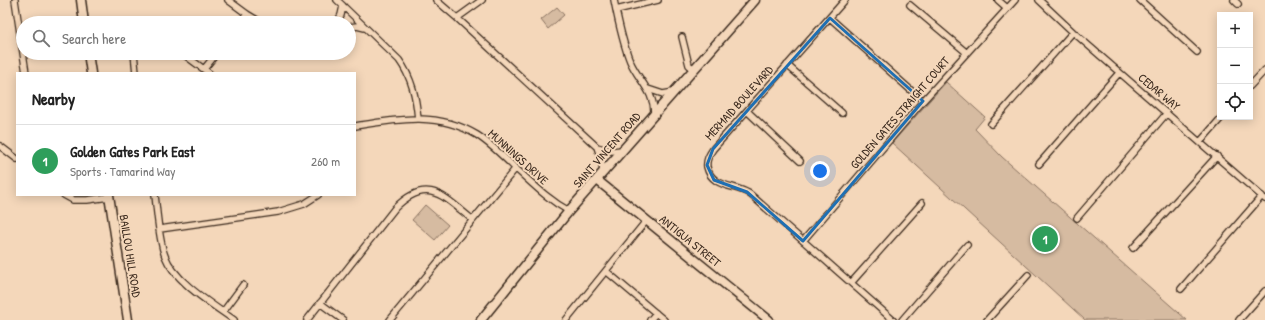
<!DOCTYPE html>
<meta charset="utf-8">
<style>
:root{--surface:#fff;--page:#f2f2f2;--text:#222;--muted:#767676;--line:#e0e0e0;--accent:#db2777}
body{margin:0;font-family:"Patrick Hand",sans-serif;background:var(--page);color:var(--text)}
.controls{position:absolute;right:12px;top:12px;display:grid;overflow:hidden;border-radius:0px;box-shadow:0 2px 10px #0003}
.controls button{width:36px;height:36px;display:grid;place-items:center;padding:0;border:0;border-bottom:1px solid var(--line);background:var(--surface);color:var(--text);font:20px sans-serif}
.you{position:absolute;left:820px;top:171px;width:14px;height:14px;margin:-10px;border:3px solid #fff;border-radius:50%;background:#1a73e8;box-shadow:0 0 0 6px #1a73e833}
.badge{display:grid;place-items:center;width:26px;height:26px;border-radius:50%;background:var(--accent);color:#fff;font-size:13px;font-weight:700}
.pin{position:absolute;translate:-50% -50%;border:2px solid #fff;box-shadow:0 1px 4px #0006}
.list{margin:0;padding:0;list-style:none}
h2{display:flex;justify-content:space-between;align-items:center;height:52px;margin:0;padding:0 16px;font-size:17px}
h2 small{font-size:13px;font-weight:400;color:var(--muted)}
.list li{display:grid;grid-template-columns:26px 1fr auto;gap:12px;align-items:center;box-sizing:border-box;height:72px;padding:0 16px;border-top:1px solid var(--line)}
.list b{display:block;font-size:15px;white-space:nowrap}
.list p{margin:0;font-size:13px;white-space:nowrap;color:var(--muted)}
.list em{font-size:13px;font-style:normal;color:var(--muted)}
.icon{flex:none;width:22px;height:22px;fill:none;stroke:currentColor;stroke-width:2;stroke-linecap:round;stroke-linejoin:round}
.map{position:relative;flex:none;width:1265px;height:320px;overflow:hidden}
.search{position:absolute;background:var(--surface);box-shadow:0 2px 10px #0003;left:16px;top:16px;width:340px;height:44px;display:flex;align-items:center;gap:10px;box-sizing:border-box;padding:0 14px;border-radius:22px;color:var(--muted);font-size:15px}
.panel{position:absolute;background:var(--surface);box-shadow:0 2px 10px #0003;left:16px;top:72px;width:340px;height:124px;border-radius:0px}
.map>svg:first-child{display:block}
</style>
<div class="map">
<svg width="1265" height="320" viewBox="0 0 1265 320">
<rect width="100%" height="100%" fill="#f4d7ba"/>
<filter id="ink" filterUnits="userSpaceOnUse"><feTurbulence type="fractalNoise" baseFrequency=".025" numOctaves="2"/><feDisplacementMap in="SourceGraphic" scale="8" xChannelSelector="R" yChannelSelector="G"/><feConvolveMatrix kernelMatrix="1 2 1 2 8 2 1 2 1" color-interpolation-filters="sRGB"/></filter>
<g filter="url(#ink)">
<path fill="#d6bba1" stroke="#887260" d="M557,7L564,15L548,29L541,20Z
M946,82L985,117L975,129L1002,157L1187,320H1085L892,143Z
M425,205L448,225L435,240L412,220Z"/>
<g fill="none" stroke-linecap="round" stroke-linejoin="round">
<g stroke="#3b2a1e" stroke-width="8">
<path id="street" d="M15,0L26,73
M228,0L247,14L262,23
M337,0L399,60C412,78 416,97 418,119
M436,0L457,18L597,147L601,159L603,171
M614,0C618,20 622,41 630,61C638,80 655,92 654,114
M845,0L713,149C709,155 706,160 707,167C712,189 737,184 751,195L893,320
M998,0L1007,8
M1039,0L1073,32L1265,199
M1140,0L1197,52
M1234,0L1238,4
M910,5L967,53
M616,10L658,0
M457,18L482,0
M830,18L923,101
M240,23L247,14
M337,23L341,15L343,6
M349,27L357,26L365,28
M682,37L689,65L694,69
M134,53L136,73
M182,53L209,73
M787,65L842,113
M204,69L217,53
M1250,86L1265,70
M648,89L663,94L674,92
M747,111L800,161
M991,124L1073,32
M355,126C397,119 438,111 477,135C491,144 503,156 514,167C532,183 547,199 569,211
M1200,142L1222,117
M0,146L17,159
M597,147L612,151L622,150
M1039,164L1119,73
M64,195L73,200H87L109,197
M155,195C157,212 159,241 165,256C175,282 212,304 234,320
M1077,218L1167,113
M160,229L278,212L304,204L318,195
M803,241L923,101L1015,0
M1133,248L1217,156
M606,271L664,320
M851,283L922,203
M1181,289L1262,196
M320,303L343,320
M223,312L243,285
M307,320L395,208C428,175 444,197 473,220
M390,320L516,168
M566,320L646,221
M650,320L656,313
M902,320L967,245
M987,320L1028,275
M1239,320L1265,291"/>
</g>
<g stroke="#3b2a1e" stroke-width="11">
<path id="secondary" d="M81,0L84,23
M88,53L91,73
M597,180L769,320
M109,195L128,320
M481,320L569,211L755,0"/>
</g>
<use href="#street" stroke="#f4d7ba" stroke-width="5.5"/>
<use href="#secondary" stroke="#f4d7ba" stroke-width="8"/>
</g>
</g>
<path fill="none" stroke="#1f6fb2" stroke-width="3" stroke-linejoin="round" d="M830,18L923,101L803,241L747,192L714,180L707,165L713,149Z"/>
<g text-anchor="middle" stroke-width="4" stroke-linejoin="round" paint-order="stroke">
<g font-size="12" fill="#3b2a1e" stroke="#f4d7ba">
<text transform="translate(1159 92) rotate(40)" y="4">CEDAR WAY</text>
<text transform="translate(739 103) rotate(-48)" y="4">MERMAID BOULEVARD</text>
<text transform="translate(900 113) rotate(-49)" y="4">GOLDEN GATES STRAIGHT COURT</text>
<text transform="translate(607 150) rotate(-49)" y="4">SAINT VINCENT ROAD</text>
<text transform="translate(518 157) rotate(42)" y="4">MUNNINGS DRIVE</text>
<text transform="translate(690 241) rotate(39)" y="4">ANTIGUA STREET</text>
<text transform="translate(130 256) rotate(81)" y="4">BAILLOU HILL ROAD</text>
</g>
</g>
</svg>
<div class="controls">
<button>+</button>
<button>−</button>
<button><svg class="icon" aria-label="locate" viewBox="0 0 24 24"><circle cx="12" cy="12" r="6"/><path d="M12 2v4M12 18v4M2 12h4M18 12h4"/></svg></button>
</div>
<div class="you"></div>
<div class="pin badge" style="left:1045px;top:239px;background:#2e9e5b">1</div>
<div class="search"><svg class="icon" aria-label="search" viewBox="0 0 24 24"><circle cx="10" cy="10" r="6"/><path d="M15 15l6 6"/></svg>Search here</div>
<section class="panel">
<h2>Nearby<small></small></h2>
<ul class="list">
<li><span class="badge" style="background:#2e9e5b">1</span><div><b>Golden Gates Park East</b><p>Sports · Tamarind Way</p></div><em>260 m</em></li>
</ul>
</section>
</div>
